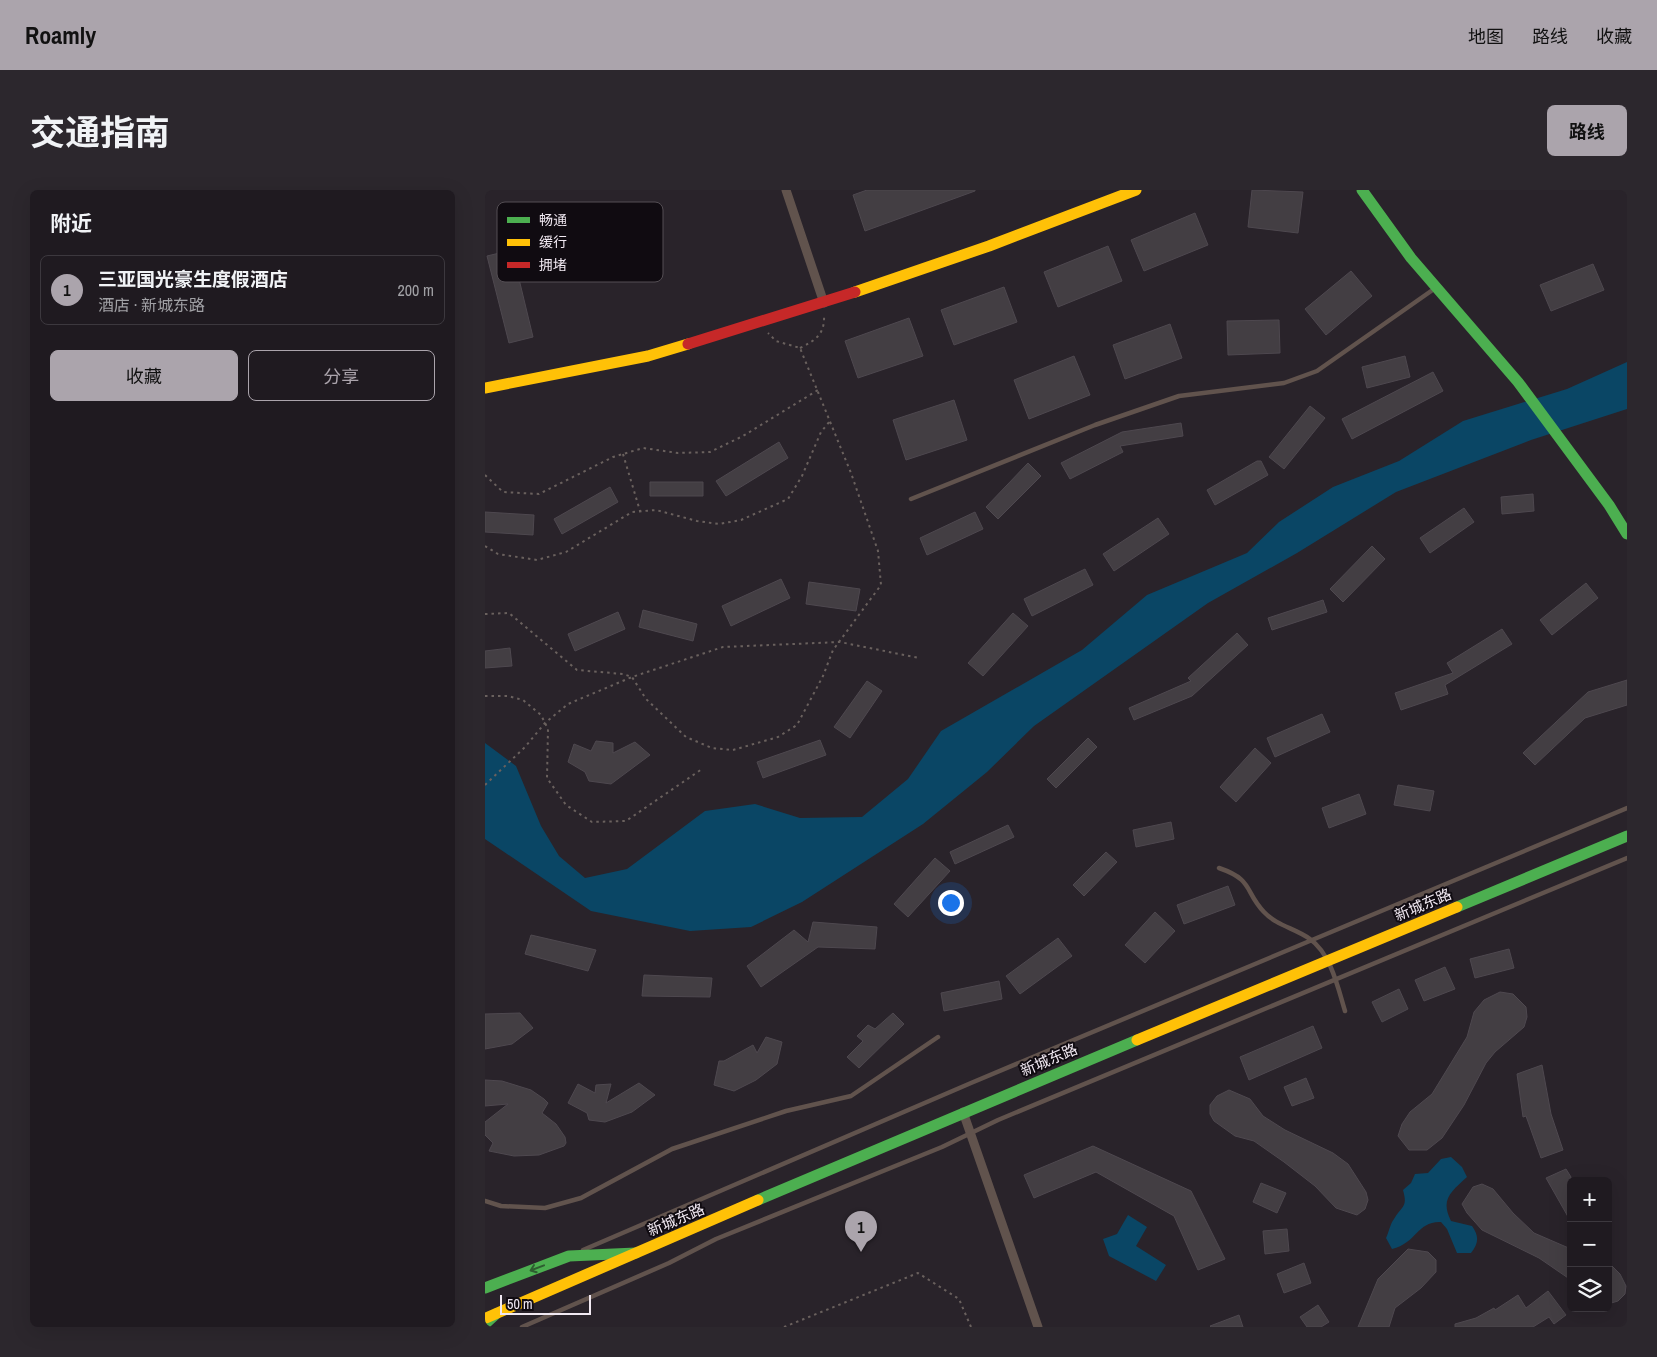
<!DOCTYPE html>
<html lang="zh">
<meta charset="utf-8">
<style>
:root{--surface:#1f1a20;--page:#2c272d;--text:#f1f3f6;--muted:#a1a1a5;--line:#3c383e;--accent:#aba4ac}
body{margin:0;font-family:"Archivo Narrow","Noto Sans SC",sans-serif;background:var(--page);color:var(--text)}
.controls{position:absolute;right:15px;bottom:15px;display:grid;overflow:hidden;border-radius:8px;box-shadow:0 5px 20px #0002}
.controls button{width:45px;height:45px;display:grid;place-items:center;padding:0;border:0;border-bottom:1px solid var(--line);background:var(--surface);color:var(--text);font:25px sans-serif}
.scale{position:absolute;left:15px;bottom:12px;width:91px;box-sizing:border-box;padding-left:5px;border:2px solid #f1e9f2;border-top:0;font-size:14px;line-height:18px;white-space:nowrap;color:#f1e9f2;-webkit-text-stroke:4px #100b11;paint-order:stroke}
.you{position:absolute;left:465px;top:712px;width:18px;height:18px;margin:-12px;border:4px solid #fff;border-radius:50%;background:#1a73e8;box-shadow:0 0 0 8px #1a73e833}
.badge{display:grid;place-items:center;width:32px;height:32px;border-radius:50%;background:var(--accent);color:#111;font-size:16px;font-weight:700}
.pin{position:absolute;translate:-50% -41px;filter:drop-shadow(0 1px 2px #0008)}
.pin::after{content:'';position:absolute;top:26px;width:18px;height:15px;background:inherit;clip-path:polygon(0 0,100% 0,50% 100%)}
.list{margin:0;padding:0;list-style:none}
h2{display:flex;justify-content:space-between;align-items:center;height:65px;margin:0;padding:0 20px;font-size:21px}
h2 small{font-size:16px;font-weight:400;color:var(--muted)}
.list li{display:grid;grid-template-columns:32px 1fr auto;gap:15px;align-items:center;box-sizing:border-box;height:70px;margin:0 10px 10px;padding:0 10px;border:1px solid var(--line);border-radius:8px}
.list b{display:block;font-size:19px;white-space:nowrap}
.list p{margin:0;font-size:16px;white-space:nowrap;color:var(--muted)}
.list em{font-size:16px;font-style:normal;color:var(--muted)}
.actions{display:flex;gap:10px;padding:15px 20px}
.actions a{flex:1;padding:11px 0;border:1px solid var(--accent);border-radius:8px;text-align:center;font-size:18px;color:var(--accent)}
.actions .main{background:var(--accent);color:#111}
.icon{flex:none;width:28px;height:28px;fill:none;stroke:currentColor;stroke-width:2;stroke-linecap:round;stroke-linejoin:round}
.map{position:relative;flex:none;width:1142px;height:1137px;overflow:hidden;border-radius:8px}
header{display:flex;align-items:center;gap:30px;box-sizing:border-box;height:70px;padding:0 25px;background:var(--accent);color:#111}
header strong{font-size:24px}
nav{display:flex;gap:28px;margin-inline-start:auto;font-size:18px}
.intro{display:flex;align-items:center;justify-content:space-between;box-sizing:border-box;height:120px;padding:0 30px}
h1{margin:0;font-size:35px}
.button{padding:12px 22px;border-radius:8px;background:var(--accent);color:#111;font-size:18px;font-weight:700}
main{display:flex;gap:30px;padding:0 30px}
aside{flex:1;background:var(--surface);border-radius:8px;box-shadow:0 5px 20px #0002}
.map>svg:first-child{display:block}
</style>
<header>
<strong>Roamly</strong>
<nav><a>地图</a><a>路线</a><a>收藏</a></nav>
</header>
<div class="intro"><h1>交通指南</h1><a class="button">路线</a></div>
<main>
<aside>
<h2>附近<small></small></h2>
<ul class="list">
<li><span class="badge">1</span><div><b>三亚国光豪生度假酒店</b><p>酒店 · 新城东路</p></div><em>200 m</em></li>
</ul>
<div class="actions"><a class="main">收藏</a><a>分享</a></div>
</aside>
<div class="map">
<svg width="1142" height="1137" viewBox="0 0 1142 1137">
<rect width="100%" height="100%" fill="#29232a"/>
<path fill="#0a4665" d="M1142,172V219L1046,250L911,302L812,363L723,413L549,536L502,582L438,634L317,712L266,737L205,741L106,721L0,649V553L31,576L56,636L74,666L100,688L142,679L220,621L270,614L315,628L377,627L423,589L456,541L597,460L662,405L762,363L794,332L848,297L914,271L978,231L1082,199Z
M966,967L977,977L982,987C966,1002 955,1009 966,1031L987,1036C994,1046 994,1053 986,1063H972L962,1039L956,1032C932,1031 932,1053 907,1059L901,1048C904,1042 905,1034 909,1029C917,1015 923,1018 918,1000L926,993L930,984L943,983L956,969Z
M643,1025L662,1037L651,1056L681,1075L671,1091L624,1066L618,1049L632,1044Z"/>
<path fill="#433e43" stroke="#4e484f" d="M382,0H490V1L380,41L368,5Z
M767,0L818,2L813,43L763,37Z
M710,23L723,55L659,81L646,50Z
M623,56L637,91L573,117L559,82Z
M27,60L48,147L24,153L2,66Z
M1108,74L1119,100L1066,121L1055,95Z
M866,81L887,106L841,145L820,119Z
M519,97L532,132L469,155L456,120Z
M424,128L438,166L373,188L360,151Z
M794,130L795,163L743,165L742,131Z
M685,134L697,168L640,189L628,155Z
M589,166L605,205L544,229L529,190Z
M920,166L925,187L882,198L877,177Z
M948,182L958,201L867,249L857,229Z
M469,210L482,250L421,270L408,230Z
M825,216L840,228L799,279L784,267Z
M696,233L698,246L635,256L638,262L585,289L576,273L637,242Z
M294,252L303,268L241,306L231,291Z
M772,271H776L783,285L730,315L722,300Z
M543,273L556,286L513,329L501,317Z
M165,292H218V306H165Z
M125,297L133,312L77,344L69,329Z
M1048,304L1049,321L1017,324L1016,307Z
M979,318L989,332L945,363L935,348Z
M0,322L49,325L48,345L0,342Z
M490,322L498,339L442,365L435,348Z
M673,328L684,344L629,381L618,364Z
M887,356L900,369L858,412L845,399Z
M600,379L608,395L547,426L539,409Z
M296,389L305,408L246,436L237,416Z
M324,392L375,399L371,421L321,414Z
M1101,393L1113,408L1067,445L1055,430Z
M838,410L842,422L787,440L783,428Z
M158,420L212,434L208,451L154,437Z
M133,422L140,439L90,461L83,444Z
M528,423L543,436L498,486L483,473Z
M1017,439L1027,454L960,495L963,504L916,520L910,503L968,483L962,473Z
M752,443L763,455L707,506L649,530L644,518L706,491L703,488Z
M25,458L27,476L0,478V461Z
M1142,490V515L1100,528L1050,575L1038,563L1103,502Z
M382,491L397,501L365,548L349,537Z
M837,524L845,542L790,567L782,548Z
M603,548L612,557L571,598L562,589Z
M335,550L341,565L278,588L272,572Z
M111,551L128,553V563L150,552L165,565L126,594L104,591L100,582L83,572L89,554L106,561Z
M770,558L786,573L751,612L735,597Z
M913,595L949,601L945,621L909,615Z
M874,604L881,624L844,638L837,618Z
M686,632L689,649L651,657L648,640Z
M523,635L529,647L470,674L465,662Z
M621,662L632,672L599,706L588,695Z
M450,668L465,681L423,727L409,714Z
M743,696L750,715L699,734L692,715Z
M670,722L690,741L660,773L640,755Z
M328,732L392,737L390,759L333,757L276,797L262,776L309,740L323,752Z
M46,745L111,760L103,781L40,764Z
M573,748L587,766L535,804L521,786Z
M1024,759L1029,778L990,788L985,769Z
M960,777L970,799L939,811L930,790Z
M159,785L227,788L225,807L157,806Z
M514,791L517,809L459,821L456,803Z
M914,799L923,819L897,832L887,812Z
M1015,802L1028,804L1041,817L1042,827L1039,837L1010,862L1001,873L979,915L957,948L942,960H924L913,946L917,934L925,922L947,904L982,847L989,822L999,810Z
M35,823L48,838L27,854L0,859V824Z
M408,823L419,834L374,878L362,867L378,851L372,846L383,835L390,839Z
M828,836L837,858L764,890L755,867Z
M281,847L297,852L292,874L271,890L249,901L229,895L234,871H239L268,855L272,863Z
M1057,875L1066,924L1078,960L1056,968L1041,926L1038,927L1032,884Z
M821,888L829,908L807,916L799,897Z
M0,890L17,891L46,900L59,909L63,913L57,923L71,934L80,947L81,953L79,956L54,965L29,966L4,961L8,953L0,945V932L23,914L0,916Z
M154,893L170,905L147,922L120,932L104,930L102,923L83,913L93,894L110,903L111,895L126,894L121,913Z
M744,900L765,909L778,926L800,940L848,963L863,974L881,1002L883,1010L880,1019L872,1025L851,1018L830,996L799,972L769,951L750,946L729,931L725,924V915L732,906Z
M608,956L706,1001L740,1069L713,1080L689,1026L611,982L549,1008L539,985Z
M1081,979L1086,987V1032L1061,988Z
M776,993L801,1003L792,1023L768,1012Z
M997,994L1008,999L1028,1023L1049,1043L1086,1059V1090L1054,1068L997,1040L982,1023L977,1014L988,997Z
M802,1039L804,1061L780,1064L778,1041Z
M923,1059L943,1062L951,1070V1082L936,1098L910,1118L904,1137H873L893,1089Z
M1123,1072L1135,1084L1141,1096L1140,1104L1133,1111L1123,1114Z
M819,1073L826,1093L799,1103L792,1084Z
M1063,1101L1081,1125L1069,1134L1064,1127L1048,1137H970V1134L991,1128L1009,1118L1010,1120L1033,1105L1041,1118Z
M833,1115L844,1132L836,1137H822L815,1127Z
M754,1125L758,1137H726L725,1136Z"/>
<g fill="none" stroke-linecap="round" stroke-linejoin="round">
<path stroke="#6a615e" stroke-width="2" stroke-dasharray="2.5 4" stroke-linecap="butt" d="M315,158C331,150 340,144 339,125
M138,264L155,321
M0,285L18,302L54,304L128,267L158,258L193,263L225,262L258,246L333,200
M0,356L13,364L52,370L81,362L147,322L171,320L212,331L234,334L256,330L303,309L317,286L336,242L345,231
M0,424L24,423L92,480L138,484L147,487L161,509L201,547L227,558L248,560L293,547L312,535L338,486L348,460L396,395L393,361L366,283L315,158L291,151L283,143
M0,506H23L38,510L56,525L63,539L62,588L81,615L107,632L141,631L217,579
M0,595L40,557L60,533L83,514L147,487L238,457L355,452L434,468
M299,1137L433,1083L474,1109L486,1137"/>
<path stroke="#61534d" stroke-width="4.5" d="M426,309L610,235L694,206L799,193L832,181L949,99
M734,678C769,690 759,701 779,722C792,736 810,738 825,749C846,764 853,798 860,821
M0,1011L16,1016L60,1018L96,1008L187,959L301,921L366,906L453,847
M98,1060L486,893L1142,618
M37,1137L184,1073L231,1049L457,957L513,930L1142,668"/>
<path stroke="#61534d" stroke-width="9" d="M301,0L339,113
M478,922L553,1137"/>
<path stroke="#4caf50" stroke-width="11" d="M877,0L926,68L1033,192L1124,315L1142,344
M972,717L1142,646
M273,1010L652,850
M0,1098L84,1066L151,1063
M0,1134L11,1124"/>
<path stroke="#ffc107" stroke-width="11" d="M370,102L504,56L651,0
M0,198L163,166L203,154
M652,850L972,717
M1,1128L273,1010"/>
<path stroke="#c62828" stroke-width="11" d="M203,154L370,102"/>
</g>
<defs><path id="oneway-shaft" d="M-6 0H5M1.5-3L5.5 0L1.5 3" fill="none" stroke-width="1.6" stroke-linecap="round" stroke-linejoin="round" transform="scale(1.25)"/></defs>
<use stroke="#2e5d30" href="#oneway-shaft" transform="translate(52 1078) rotate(159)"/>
<g text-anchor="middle" stroke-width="4" stroke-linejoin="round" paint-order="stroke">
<g font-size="15" fill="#f1e9f2" stroke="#100b11">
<text transform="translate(938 715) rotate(-23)" y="5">新城东路</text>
<text transform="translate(564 870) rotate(-23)" y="5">新城东路</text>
<text transform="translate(191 1030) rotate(-23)" y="5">新城东路</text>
</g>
</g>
<rect x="12" y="12" width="166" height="80" rx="8" fill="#100b11" stroke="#544e54" stroke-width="1"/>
<rect x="22" y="27" width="23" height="6" fill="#4caf50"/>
<rect x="22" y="49" width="23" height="7" fill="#ffc107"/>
<rect x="22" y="72" width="23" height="6" fill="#c62828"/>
<g font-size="14" fill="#f1e9f2">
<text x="54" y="35">畅通</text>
<text x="54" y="57">缓行</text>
<text x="54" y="80">拥堵</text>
</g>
</svg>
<div class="controls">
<button>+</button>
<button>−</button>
<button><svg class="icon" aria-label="layers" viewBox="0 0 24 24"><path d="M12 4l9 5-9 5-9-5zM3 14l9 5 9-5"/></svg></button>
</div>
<div class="scale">50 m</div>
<div class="you"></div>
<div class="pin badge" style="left:376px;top:1062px">1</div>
</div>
</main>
